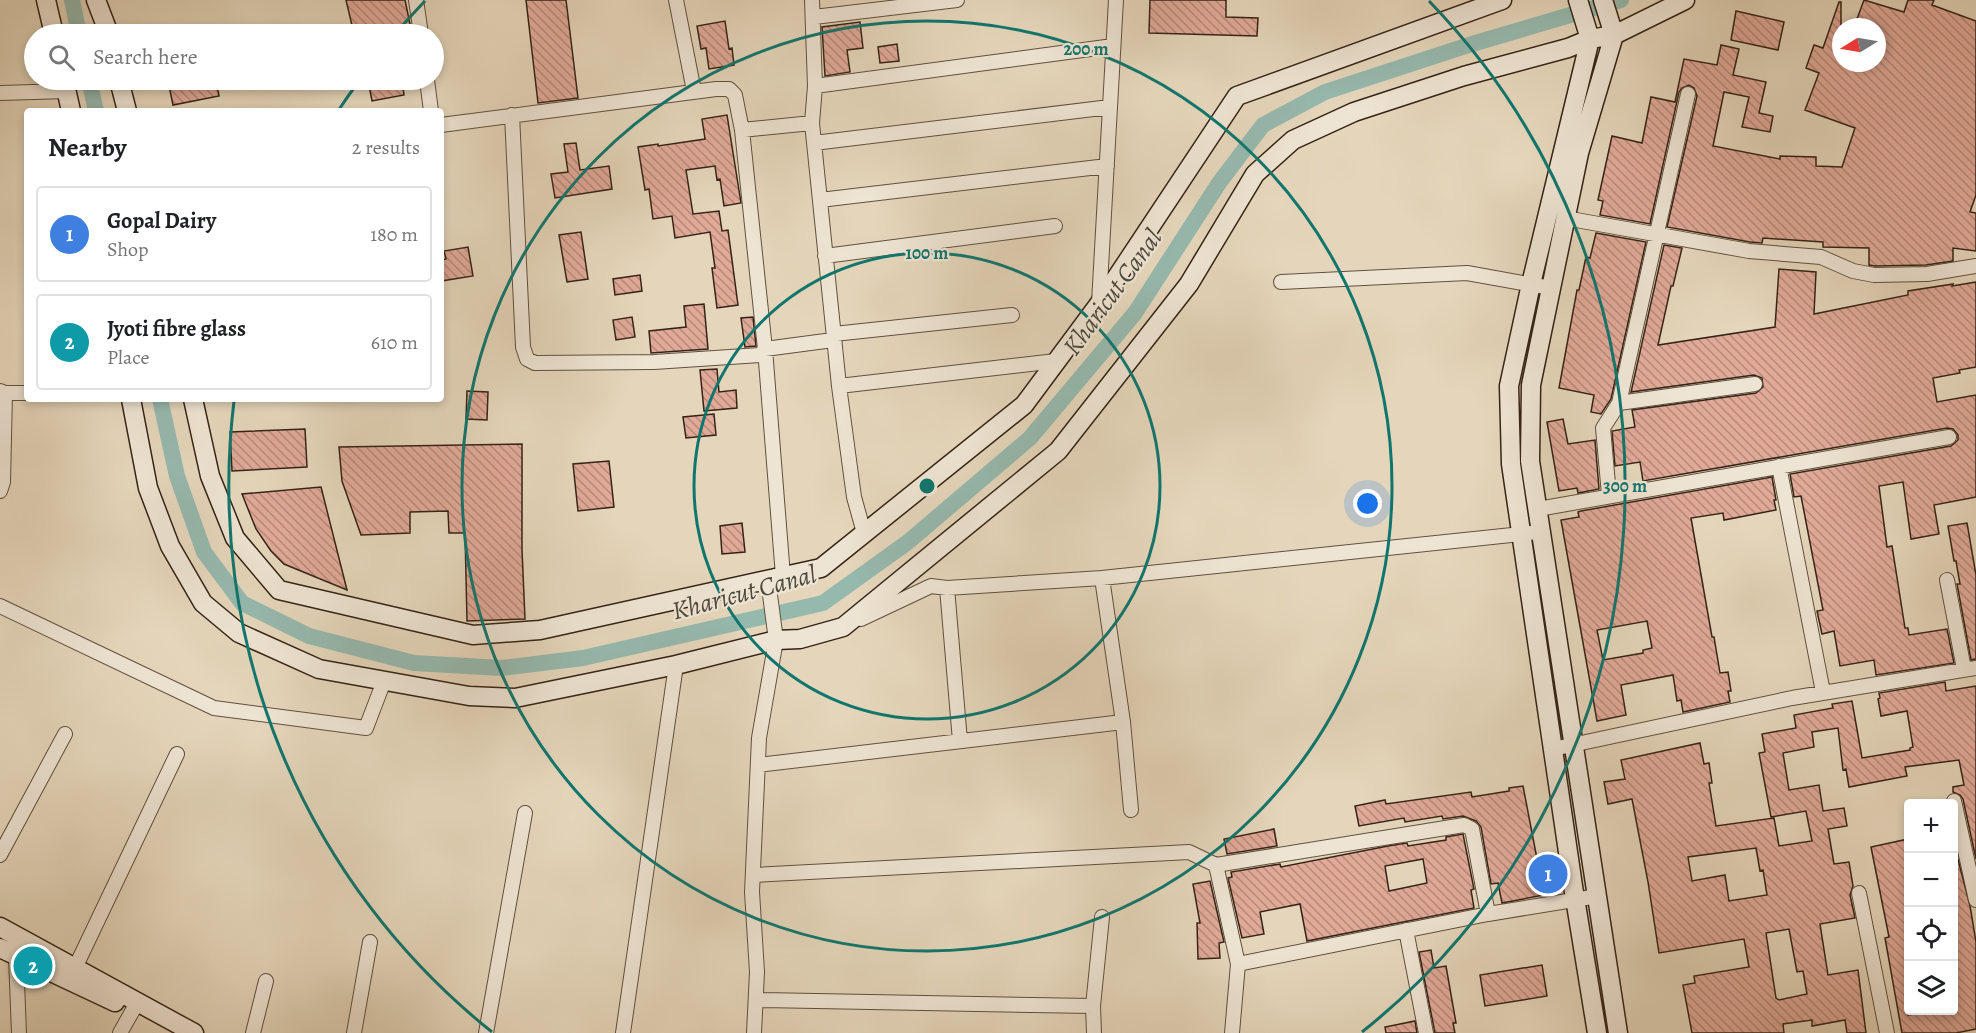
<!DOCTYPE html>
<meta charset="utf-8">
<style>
:root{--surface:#fff;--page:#f6f6f6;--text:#202124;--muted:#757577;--line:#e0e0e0;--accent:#8f2418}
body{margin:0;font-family:Alegreya,serif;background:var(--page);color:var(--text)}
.controls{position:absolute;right:18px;bottom:18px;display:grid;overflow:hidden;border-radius:6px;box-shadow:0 3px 9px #0003}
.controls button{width:54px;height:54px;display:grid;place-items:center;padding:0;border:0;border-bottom:2px solid var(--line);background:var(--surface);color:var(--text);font:30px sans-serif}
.compass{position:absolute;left:1832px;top:18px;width:54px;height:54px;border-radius:50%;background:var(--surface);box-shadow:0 3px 9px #0003;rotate:259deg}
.you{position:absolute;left:1368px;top:504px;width:21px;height:21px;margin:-15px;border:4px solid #fff;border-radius:50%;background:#1a73e8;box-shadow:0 0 0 9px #1a73e833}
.badge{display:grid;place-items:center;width:39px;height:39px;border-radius:50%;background:var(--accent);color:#fff;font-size:20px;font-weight:700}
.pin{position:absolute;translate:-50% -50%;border:3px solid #fff;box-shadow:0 2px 6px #0006}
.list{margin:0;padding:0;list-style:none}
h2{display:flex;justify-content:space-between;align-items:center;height:78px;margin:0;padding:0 24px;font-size:26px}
h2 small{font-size:20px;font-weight:400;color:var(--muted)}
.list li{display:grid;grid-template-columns:39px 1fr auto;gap:18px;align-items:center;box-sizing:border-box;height:96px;margin:0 12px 12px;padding:0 12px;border:2px solid var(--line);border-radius:6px}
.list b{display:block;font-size:22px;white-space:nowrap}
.list p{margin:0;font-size:20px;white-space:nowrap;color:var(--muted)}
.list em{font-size:20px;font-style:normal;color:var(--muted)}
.icon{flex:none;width:33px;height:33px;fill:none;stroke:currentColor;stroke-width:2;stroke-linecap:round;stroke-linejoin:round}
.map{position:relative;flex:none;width:1976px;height:1033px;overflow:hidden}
.search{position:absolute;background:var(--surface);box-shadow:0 3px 9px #0003;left:24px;top:24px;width:420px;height:66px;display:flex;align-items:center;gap:15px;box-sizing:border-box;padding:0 21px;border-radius:33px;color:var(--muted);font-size:22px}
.panel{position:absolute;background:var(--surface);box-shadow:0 3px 9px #0003;left:24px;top:108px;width:420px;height:294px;border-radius:6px}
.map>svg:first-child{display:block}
</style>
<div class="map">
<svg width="1976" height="1033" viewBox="0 0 1976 1033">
<defs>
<pattern id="building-back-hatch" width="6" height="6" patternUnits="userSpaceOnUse" patternTransform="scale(1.5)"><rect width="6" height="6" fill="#e1a998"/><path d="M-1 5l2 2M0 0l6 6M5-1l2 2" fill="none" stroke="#b7897b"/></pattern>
</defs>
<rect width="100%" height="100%" fill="#e5d6bb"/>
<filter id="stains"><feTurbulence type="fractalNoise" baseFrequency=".00333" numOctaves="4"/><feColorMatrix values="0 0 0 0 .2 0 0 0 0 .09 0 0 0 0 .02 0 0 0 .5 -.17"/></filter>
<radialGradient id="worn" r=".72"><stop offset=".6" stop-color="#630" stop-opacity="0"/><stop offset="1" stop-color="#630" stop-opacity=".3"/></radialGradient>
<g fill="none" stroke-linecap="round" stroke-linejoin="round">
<path stroke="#96b9ae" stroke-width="16" d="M72,0L79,34
M89,80L96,111
M160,399L177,476L204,552L242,603L309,636L414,663L502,668L583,658L823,603L908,542L1030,438L1135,313L1219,183L1263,125L1325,92L1472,44L1621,0"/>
</g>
<path fill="url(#building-back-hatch)" stroke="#342316" stroke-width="1.5" fill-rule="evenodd" d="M346,0H405L411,29L380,34H354Z
M526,0H566L578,98L538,103Z
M1150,0H1226V17L1258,18L1257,36L1149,33Z
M1864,0L1904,12L1908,0H1934L1932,5L1976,21V195L1970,212L1976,213V251L1953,248V261L1926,265L1875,266L1869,265V248L1823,247V242L1763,238L1762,243L1750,242L1667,227L1697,96L1694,88L1689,85L1682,88L1679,92L1650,224L1600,215L1603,201L1598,200L1612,136L1642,143L1651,97L1675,102L1684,59L1717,65L1721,45L1739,49L1733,75L1766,82L1759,113L1773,116L1770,132L1742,127L1749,97L1724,92L1713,146L1780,159V156L1816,157V166L1842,167L1855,128L1805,110L1819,73L1806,68L1814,45L1823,48L1839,2H1841V63H1877V27H1854Z
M1736,11L1784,22L1778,50L1731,40Z
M725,21L729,49L732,48L734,65L709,69L706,48L701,49L697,26Z
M860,22L863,48L847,50L850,72L825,76L822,27Z
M897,44L899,61L880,63L878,47Z
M179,80H216L219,96L173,105L168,81Z
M368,80H402L404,95L372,101Z
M727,115L741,203L724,206L720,179L717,180L715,166L686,170L693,214L719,211L722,231L728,230L738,305L717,308L712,268H715L710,232L675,238L672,216L653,219L649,189L645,190L638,147L658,144V146L705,139L702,119Z
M576,143L580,170L609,166L612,189L555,198L551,174L568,172L564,144Z
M581,232L588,279L567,282L559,235Z
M1596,233L1646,242L1611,399L1601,414L1591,412L1594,395L1559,388L1577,290H1579L1586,257L1590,258Z
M1664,245L1682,248L1673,286H1671L1658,345L1775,327L1779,269L1816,272L1814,314L1908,295V291L1953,284L1952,286L1976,282V367L1959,370L1960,373L1933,378L1937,402L1976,395V497L1934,505L1939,534L1911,539L1903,482L1879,486L1887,547L1892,546L1905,628H1908L1909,635L1947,629L1954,663L1876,675L1874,660L1840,666L1834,631L1822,634L1817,611L1823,610L1801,496L1794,497L1790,474L1951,446L1958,440V435L1953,429L1947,428L1643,481L1640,462L1615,466L1612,431L1635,427L1632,410L1756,393L1763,387L1762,378L1754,375L1631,392Z
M468,247L473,276L441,281V260L446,259L444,251Z
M640,275L642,291L615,295L613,279Z
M704,304L708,349L651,353L649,331L686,327L684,306Z
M632,317L635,337L616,340L613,320Z
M753,317L756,346L745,347L741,318Z
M717,369L719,392L736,390L737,408L704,411L700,370Z
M467,391L488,392L487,420L466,419Z
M714,414L716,435L686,438L683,417Z
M1563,419L1568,444L1595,440L1599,489L1578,493L1577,488L1559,491L1547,422Z
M305,429L307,467L232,471L230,432Z
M522,444V550L525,619L467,621L465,533H449L448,511L410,512V533L361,535L342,481L339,447Z
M609,461L614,507L578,511L573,464Z
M1772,477L1776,500H1774L1776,510L1724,520L1723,513L1691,518L1712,637H1714L1720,673L1728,672L1731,691H1728L1730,702L1683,712L1681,700L1677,701L1673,675L1621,685L1626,715L1597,721L1561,520L1579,517L1578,512L1581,511ZM1647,621L1652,648L1643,650V653L1603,660L1597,630Z
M321,487L347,590L284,564L271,551L256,529L242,494Z
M742,523L745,552L722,554L720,526Z
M1967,523L1976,575V659L1971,660L1957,584H1960L1956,561H1954L1948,526Z
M1945,682L1946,691L1976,686V859L1963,799L1960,795L1953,792V787L1964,785L1959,760L1905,767L1907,776L1849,787L1846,769L1843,770L1838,728L1812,732L1814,747L1783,753L1789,790L1819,785L1823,811L1844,808L1847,826L1828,829L1834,864L1849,862L1853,886L1850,895L1855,918L1820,924L1828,975L1858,970L1866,1033H1847L1845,1020L1812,1026V1020L1783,1024L1784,1033H1692L1683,985L1695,983L1694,976L1749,967L1744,939L1659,953L1648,882L1632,799L1608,804L1604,782L1625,779L1621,760L1700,743L1704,764L1709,763L1712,783H1709L1716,826L1774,818L1779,846L1812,841L1806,811L1771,817L1759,753L1765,752L1762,734L1796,728L1794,715L1833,708L1832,704L1852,701L1862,758L1910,750V748L1913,747L1907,711L1881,716L1878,699L1880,698L1879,693ZM1756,848L1760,871L1763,870L1767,895L1729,901L1725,875L1692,881L1688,857ZM1789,929L1797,972L1803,971L1807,994L1779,1000L1776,998L1766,933Z
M1523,786L1544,895L1502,903L1498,883L1491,884L1481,827L1476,821L1463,816L1443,819L1442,816L1405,822L1404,818L1359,826L1355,806L1385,800L1386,804L1471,792L1472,797L1509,791V788Z
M1274,829L1277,846L1227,854L1224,839Z
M1463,834L1474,889L1471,890L1474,908L1307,941L1300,904L1260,912L1264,934L1242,938L1228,878L1232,877L1231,872L1280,864L1281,867L1388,846L1407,843L1408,846L1446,840V837ZM1423,859L1427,883L1389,891L1385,866Z
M1908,839V903L1906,904L1908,916V1015L1931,1011H1953V840L1970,906L1976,942V1029L1956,1033H1902L1885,938L1889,937L1871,847Z
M1210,881L1224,942L1219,943L1220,958L1198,959L1197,923H1200L1193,884Z
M1431,950L1434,968L1446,966L1456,1023H1453L1455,1033H1435L1419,952Z
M1542,965L1547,996L1485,1006L1480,975Z
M1415,1021L1417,1033H1386L1385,1027Z"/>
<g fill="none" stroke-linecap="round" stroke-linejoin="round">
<g stroke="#60503f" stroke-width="16">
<path id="street" d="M416,0L421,34
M676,0L694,91
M812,0L815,86L812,123L839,386L854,497L864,533
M814,17L957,0
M427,80L431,111
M815,86L1113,46
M0,93L67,91
M512,115L523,347L527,359L535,363L654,362L760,355L765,349L833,340
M441,125L716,89H729L735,95L742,130L765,349L783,576
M742,130L812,123
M814,143L1110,107
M820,200L1107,166
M1565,218L1749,251L1821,257L1853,271L1874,275L1927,274L1976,266
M825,256L1055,226
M1281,282L1467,273L1551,288
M1099,303L1116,0
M834,334L1012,315
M839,386L1056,361
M0,391L5,393L3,482L0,491
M5,393H27
M1619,403L1755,384
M1779,466L1823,692
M1609,495L1603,428L1619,403L1688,94
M1538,509L1949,437
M1102,578L1123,722L1131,810
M1947,580L1964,669
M947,588L960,741
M0,606L214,708L366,728L384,681
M861,619L931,586L947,588L1102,578L1530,533
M1553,749L1792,698L1976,668
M758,765L1123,722
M1954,801L1976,900
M0,855L65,734
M1216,865L1464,825L1472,829L1488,914
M753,875L1189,852L1216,865L1238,964L1488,914L1598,896
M1859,893L1887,1033
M1406,930L1426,1033
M16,957L19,1033
M75,968L177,754
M756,1000L1093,1006L1094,1033
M1093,1006L1102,917
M120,1033L133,1010
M253,1033L266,981
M354,1033L370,942
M486,1033L525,813
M623,1033L676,665
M754,1033L757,972L752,892L759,738L776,640L768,580
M1232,1033L1238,964"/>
</g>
<g stroke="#342316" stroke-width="21">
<path id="secondary" d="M46,0L54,34
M96,0L109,34
M1578,0L1590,39L1531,284L1509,386L1511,464L1573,886L1597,1033
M1603,0L1614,35L1579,153L1531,385L1530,461L1618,1033
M64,80L71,111
M119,80L127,111
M131,399L148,488L170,546L203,603L239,633L319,669L469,696L515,698L676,665L776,640L800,639L843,627L1058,451L1189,284L1255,174L1293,140L1354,112L1464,76L1568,48L1590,39L1614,35L1685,0
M193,399L210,476L235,538L279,590L473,635L540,630L821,568L1024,405L1099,304L1237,96L1502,0
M0,927L194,1033
M0,948L115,1002"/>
</g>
<use href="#street" stroke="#eee4d3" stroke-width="14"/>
<use href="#secondary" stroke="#eee4d3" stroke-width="18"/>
</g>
<g fill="none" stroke="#0f766e" stroke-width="3">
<circle cx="927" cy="486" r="233"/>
<circle cx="927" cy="486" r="465"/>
<path d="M492 1032A698 698 0 0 1 234 401M338 111A698 698 0 0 1 359 81M396 33A698 698 0 0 1 425 1M1429 1A698 698 0 0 1 1362 1032"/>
</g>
<g text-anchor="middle" stroke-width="4.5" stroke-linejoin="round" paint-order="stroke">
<g font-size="26" font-style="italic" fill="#4c483c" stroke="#eee4d3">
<text transform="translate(1112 292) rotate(-54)" y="9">Kharicut Canal</text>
<text transform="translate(744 592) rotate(-15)" y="9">Kharicut Canal</text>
</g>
</g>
<circle cx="927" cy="486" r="9" fill="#0f766e" stroke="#eee4d3" stroke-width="3"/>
<g font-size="18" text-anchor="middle" font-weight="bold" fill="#0f766e" stroke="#eee4d3" stroke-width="4.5" stroke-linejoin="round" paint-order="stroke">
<text x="1086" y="55">200 m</text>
<text x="927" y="259">100 m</text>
<text x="1625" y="492">300 m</text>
</g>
<rect width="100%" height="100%" filter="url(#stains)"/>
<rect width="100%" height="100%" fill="url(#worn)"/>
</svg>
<div class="controls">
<button>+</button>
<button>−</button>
<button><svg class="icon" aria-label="locate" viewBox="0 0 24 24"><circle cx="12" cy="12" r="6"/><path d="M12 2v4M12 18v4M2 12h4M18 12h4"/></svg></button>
<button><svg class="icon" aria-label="layers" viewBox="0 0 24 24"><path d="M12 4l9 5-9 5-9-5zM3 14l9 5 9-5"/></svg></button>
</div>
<svg class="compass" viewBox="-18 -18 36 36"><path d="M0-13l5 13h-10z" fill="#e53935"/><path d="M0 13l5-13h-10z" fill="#757577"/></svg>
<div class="you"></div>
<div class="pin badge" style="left:1548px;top:874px;background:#3f7fe0">1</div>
<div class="pin badge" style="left:33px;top:966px;background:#0f9aa8">2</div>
<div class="search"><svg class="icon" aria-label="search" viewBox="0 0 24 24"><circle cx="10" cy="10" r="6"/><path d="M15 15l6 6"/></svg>Search here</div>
<section class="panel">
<h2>Nearby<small>2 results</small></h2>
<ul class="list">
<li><span class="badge" style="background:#3f7fe0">1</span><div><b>Gopal Dairy</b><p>Shop</p></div><em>180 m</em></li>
<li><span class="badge" style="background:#0f9aa8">2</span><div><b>Jyoti fibre glass</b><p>Place</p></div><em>610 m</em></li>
</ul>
</section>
</div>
